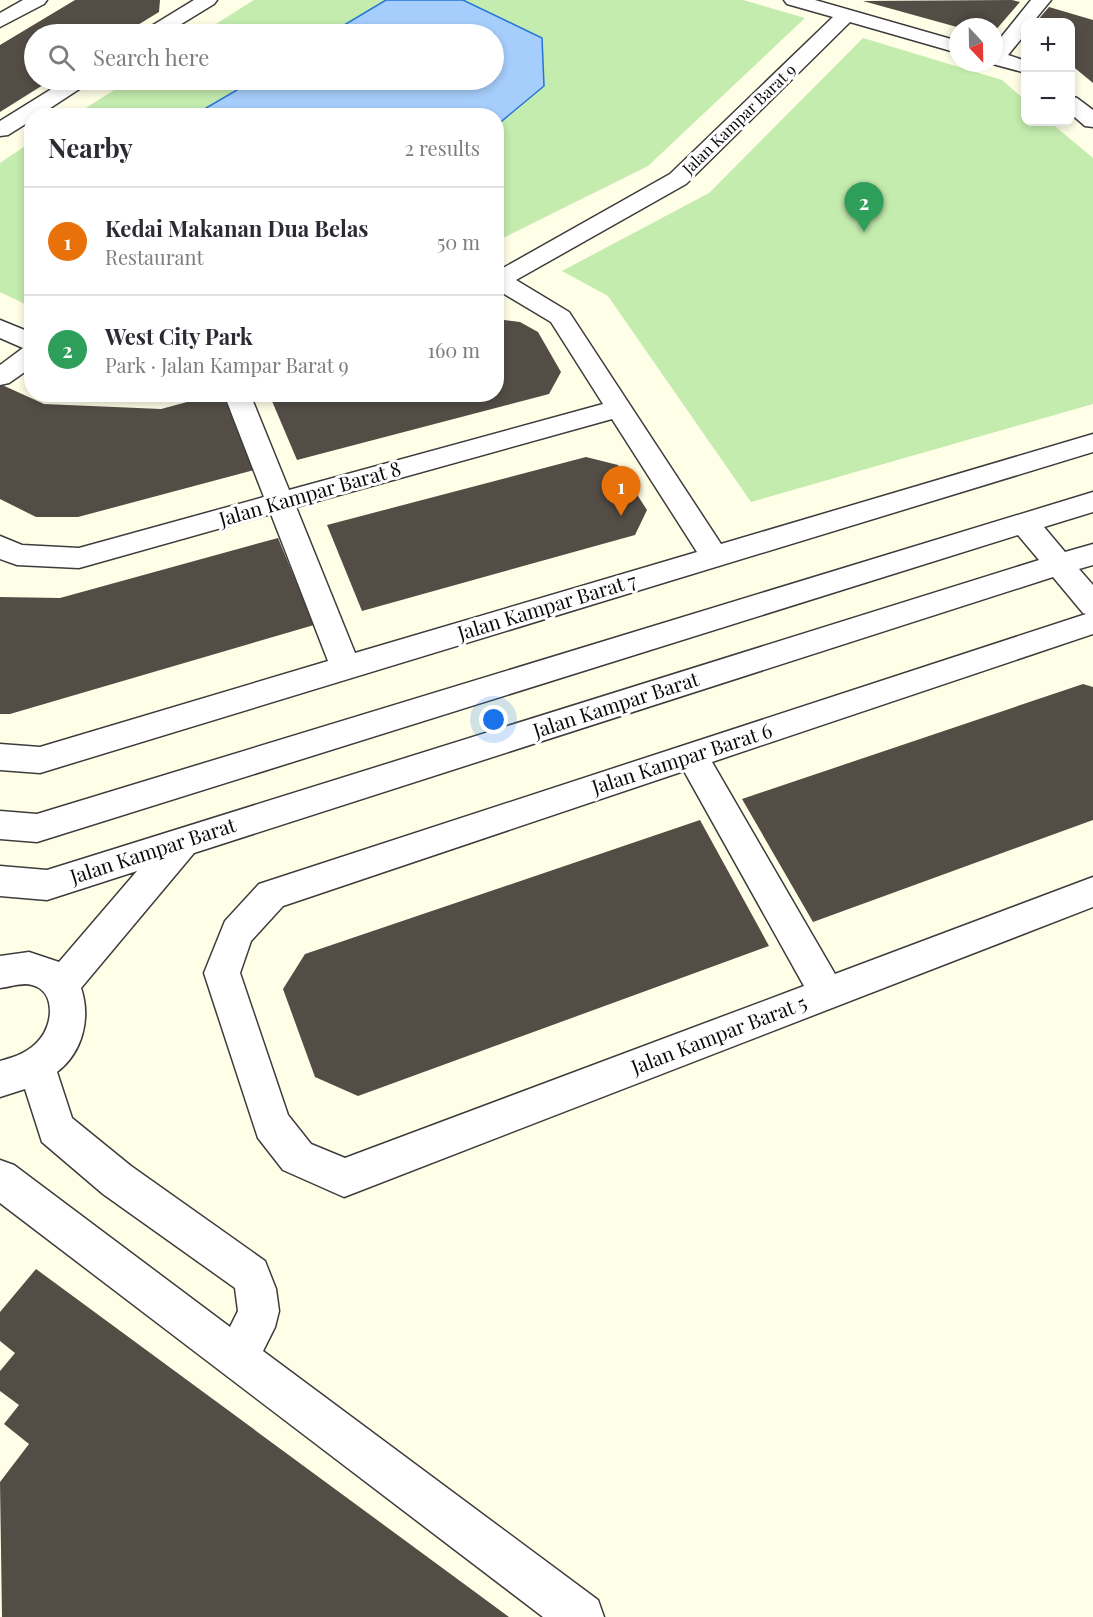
<!DOCTYPE html>
<meta charset="utf-8">
<style>
:root{--surface:#fff;--page:#f2f2f3;--text:#2b2b33;--muted:#7c7c81;--line:#e1e1e2;--accent:#0f766e}
body{margin:0;font-family:"Playfair Display",serif;background:var(--page);color:var(--text)}
.controls{position:absolute;right:18px;top:18px;display:grid;overflow:hidden;border-radius:12px;box-shadow:0 3px 9px #0003}
.controls button{width:54px;height:54px;display:grid;place-items:center;padding:0;border:0;border-bottom:2px solid var(--line);background:var(--surface);color:var(--text);font:30px sans-serif}
.compass{position:absolute;left:949px;top:18px;width:54px;height:54px;border-radius:50%;background:var(--surface);box-shadow:0 3px 9px #0003;rotate:158deg}
.you{position:absolute;left:494px;top:720px;width:21px;height:21px;margin:-15px;border:4px solid #fff;border-radius:50%;background:#1a73e8;box-shadow:0 0 0 9px #1a73e833}
.badge{display:grid;place-items:center;width:39px;height:39px;border-radius:50%;background:var(--accent);color:#fff;font-size:20px;font-weight:700}
.pin{position:absolute;translate:-50% -50px;filter:drop-shadow(0 2px 3px #0008)}
.pin::after{content:'';position:absolute;top:32px;width:21px;height:18px;background:inherit;clip-path:polygon(0 0,100% 0,50% 100%)}
.list{margin:0;padding:0;list-style:none}
h2{display:flex;justify-content:space-between;align-items:center;height:78px;margin:0;padding:0 24px;font-size:26px}
h2 small{font-size:20px;font-weight:400;color:var(--muted)}
.list li{display:grid;grid-template-columns:39px 1fr auto;gap:18px;align-items:center;box-sizing:border-box;height:108px;padding:0 24px;border-top:2px solid var(--line)}
.list b{display:block;font-size:22px;white-space:nowrap}
.list p{margin:0;font-size:20px;white-space:nowrap;color:var(--muted)}
.list em{font-size:20px;font-style:normal;color:var(--muted)}
.icon{flex:none;width:33px;height:33px;fill:none;stroke:currentColor;stroke-width:2;stroke-linecap:round;stroke-linejoin:round}
.map{position:relative;flex:none;width:1093px;height:1617px;overflow:hidden}
.search{position:absolute;background:var(--surface);box-shadow:0 3px 9px #0003;left:24px;top:24px;width:480px;height:66px;display:flex;align-items:center;gap:15px;box-sizing:border-box;padding:0 21px;border-radius:33px;color:var(--muted);font-size:22px}
.panel{position:absolute;background:var(--surface);box-shadow:0 3px 9px #0003;left:24px;top:108px;width:480px;height:294px;border-radius:24px}
.map>svg:first-child{display:block}
</style>
<div class="map">
<svg width="1093" height="1617" viewBox="0 0 1093 1617">
<rect width="100%" height="100%" fill="#fffee7"/>
<path fill="#c4ecae" d="M254,0H743L805,18L648,166L497,241L496,116H73L130,80H494V34H200Z
M863,38L1002,80L1025,100L1026,122H1050L1093,158V404L751,502L608,296L562,271L709,193Z
M31,142V307L0,292V163Z"/>
<path fill="#a6cefc" stroke="#2775d9" stroke-width="1.5" d="M386,0H463L542,38L544,86L497,125L496,116L194,115L254,80H494V34H329Z"/>
<path fill="#534d46" d="M75,0H160L159,12L123,34H34V80H51L0,112V45Z
M1012,0L1020,2L994,32V27H957L863,1Z
M1049,7L1093,20V83L1070,64V22H1036Z
M496,319L520,322L538,332L561,372L549,394L297,460L269,394H496Z
M0,384L44,404L161,409L217,394H227L258,469L78,517H36L0,499Z
M586,457L618,465L647,510L635,535L362,611L327,525Z
M278,538L314,625L10,714H0V597L60,598Z
M1083,684L1093,687V820L813,922L742,799Z
M700,820L769,946L358,1096L315,1077L283,989L305,954Z
M36,1269L509,1617H2L0,1482L29,1444L4,1424L19,1405L0,1391V1371L15,1353L0,1341V1312Z"/>
<g fill="none" stroke-linecap="round" stroke-linejoin="round">
<g stroke="#3d3d3d" stroke-width="3">
<path id="minor" d="M23,0H47L44,4L0,27V13Z
M194,0H217L214,4L165,34H142L145,30Z
M784,0H815L958,41V53L850,22L686,184L516,280L569,312L721,544L1093,434V452L40,773L0,770V744L40,747L328,661L271,514L79,568L17,565L0,559V536L22,545L79,548L264,497L224,394H250L289,490L603,404L551,322L496,289V272L670,174L833,17L787,4ZM612,419L697,552L355,653L296,507Z
M1031,0H1051L1033,22H1026V33L1008,55L1026,61V73L989,63H994V46Z
M66,80H90L87,84L38,116H32V120L8,135L0,136V121Z
M1070,96L1077,98L1093,110V127L1085,126L1070,113Z
M0,320L32,333V367L9,383L0,385V365L23,348L0,338Z
M1093,492V512L1044,527L1065,552L1093,544V565L1079,569L1093,585V634L712,762L835,974L1093,877V907L344,1197L283,1170L258,1138L204,973L225,921L259,884L1086,614L1083,613L1053,577L194,853L81,988C91,1018 83,1052 57,1072L72,1118L131,1166L265,1261L276,1289L279,1311L275,1327L263,1351L598,1600L604,1617H543L0,1203V1160L14,1165L230,1327L238,1311L235,1288L103,1194L42,1142L25,1089L0,1097V1061C15,1057 30,1052 40,1039C53,1024 56,991 32,985C23,982 10,987 0,988V956L29,952L59,962L137,871L47,900L0,896V866L47,870L1039,560L1018,535L37,842L0,839V811L37,814ZM684,771L804,986L345,1158L311,1144L288,1115L240,973L251,941L283,906Z"/>
</g>
<use href="#minor" fill="#fff" fill-rule="evenodd"/>
</g>
<g text-anchor="middle" stroke-width="6" stroke-linejoin="round" paint-order="stroke">
<g font-size="16" fill="#0a0a0a" stroke="#fff">
<text transform="translate(739 119) rotate(-44)" y="6">Jalan Kampar Barat 9</text>
</g>
<g font-size="20" fill="#0a0a0a" stroke="#fff">
<text transform="translate(310 494) rotate(-16)" y="7">Jalan Kampar Barat 8</text>
<text transform="translate(547 607) rotate(-17)" y="7">Jalan Kampar Barat 7</text>
<text transform="translate(616 705) rotate(-18)" y="7">Jalan Kampar Barat</text>
<text transform="translate(682 759) rotate(-18)" y="7">Jalan Kampar Barat 6</text>
<text transform="translate(153 851) rotate(-18)" y="7">Jalan Kampar Barat</text>
<text transform="translate(719 1035) rotate(-21)" y="7">Jalan Kampar Barat 5</text>
</g>
</g>
</svg>
<div class="controls">
<button>+</button>
<button>−</button>
</div>
<svg class="compass" viewBox="-18 -18 36 36"><path d="M0-13l5 13h-10z" fill="#e53935"/><path d="M0 13l5-13h-10z" fill="#7c7c81"/></svg>
<div class="you"></div>
<div class="pin badge" style="left:621px;top:516px;background:#e8710a">1</div>
<div class="pin badge" style="left:864px;top:232px;background:#2e9e5b">2</div>
<div class="search"><svg class="icon" aria-label="search" viewBox="0 0 24 24"><circle cx="10" cy="10" r="6"/><path d="M15 15l6 6"/></svg>Search here</div>
<section class="panel">
<h2>Nearby<small>2 results</small></h2>
<ul class="list">
<li><span class="badge" style="background:#e8710a">1</span><div><b>Kedai Makanan Dua Belas</b><p>Restaurant</p></div><em>50 m</em></li>
<li><span class="badge" style="background:#2e9e5b">2</span><div><b>West City Park</b><p>Park · Jalan Kampar Barat 9</p></div><em>160 m</em></li>
</ul>
</section>
</div>
